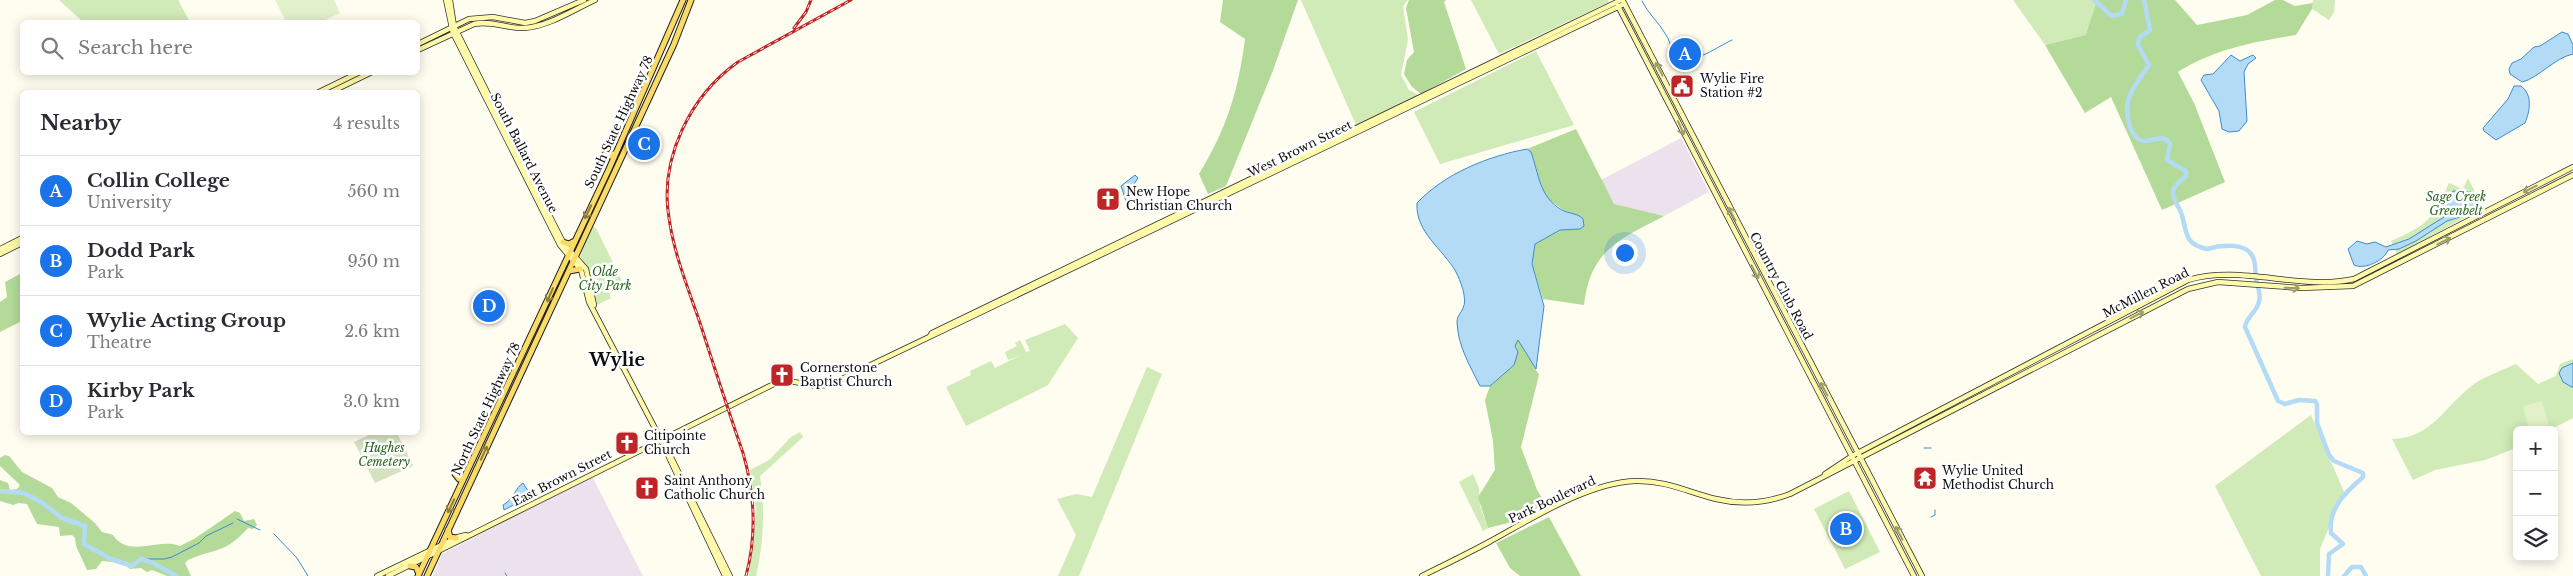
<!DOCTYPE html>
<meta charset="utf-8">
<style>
:root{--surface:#fff;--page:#f7f7f7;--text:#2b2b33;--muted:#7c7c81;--line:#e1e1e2;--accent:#1a73e8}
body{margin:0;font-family:"Libre Baskerville",serif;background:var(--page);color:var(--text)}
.controls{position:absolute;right:15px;bottom:15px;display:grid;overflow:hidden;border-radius:8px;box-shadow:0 2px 12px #0003}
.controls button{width:45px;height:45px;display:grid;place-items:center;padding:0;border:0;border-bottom:1px solid var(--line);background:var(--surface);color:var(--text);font:25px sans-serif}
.you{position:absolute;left:1624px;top:252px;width:18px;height:18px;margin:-12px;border:4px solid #fff;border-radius:50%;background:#1a73e8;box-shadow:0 0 0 8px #1a73e833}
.badge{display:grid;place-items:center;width:32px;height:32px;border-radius:50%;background:var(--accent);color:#fff;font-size:16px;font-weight:700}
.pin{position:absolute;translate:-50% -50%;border:2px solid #fff;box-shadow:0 1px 5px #0006}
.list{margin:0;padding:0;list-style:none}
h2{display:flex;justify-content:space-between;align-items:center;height:65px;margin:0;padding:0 20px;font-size:21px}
h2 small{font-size:16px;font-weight:400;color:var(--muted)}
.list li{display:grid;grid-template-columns:32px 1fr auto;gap:15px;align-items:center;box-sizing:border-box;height:70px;padding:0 20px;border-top:1px solid var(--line)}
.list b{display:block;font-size:19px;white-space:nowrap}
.list p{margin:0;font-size:16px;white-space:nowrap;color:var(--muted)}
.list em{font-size:16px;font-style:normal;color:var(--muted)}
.icon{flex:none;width:28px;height:28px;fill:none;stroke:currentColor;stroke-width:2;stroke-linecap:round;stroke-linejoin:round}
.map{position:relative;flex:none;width:2573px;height:576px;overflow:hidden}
.search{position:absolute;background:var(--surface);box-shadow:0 2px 12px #0003;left:20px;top:20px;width:400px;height:55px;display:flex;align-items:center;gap:12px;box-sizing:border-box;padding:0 18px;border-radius:8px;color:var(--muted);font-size:19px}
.panel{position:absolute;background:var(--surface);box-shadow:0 2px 12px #0003;left:20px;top:90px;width:400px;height:345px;border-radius:8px}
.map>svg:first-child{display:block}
</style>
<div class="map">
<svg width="2573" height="576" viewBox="0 0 2573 576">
<rect width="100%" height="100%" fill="#fffdef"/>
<path fill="#ece2ed" d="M1681,138L1709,192L1664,216L1614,205L1601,180Z
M592,476L643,576H433L442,554Z"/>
<path fill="#d0eab8" d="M59,0H178L190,22H83Z
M1301,0H1408L1403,6L1408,40L1401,75L1409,90L1418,95L1356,125Z
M1471,0H1608L1609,2L1499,54Z
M2013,0H2097L2087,35L2045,45Z
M2313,0H2335L2334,12L2329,20L2312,9Z
M1536,51L1574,125L1440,164L1414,112Z
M2468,178L2483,208L2397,254L2391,241C2427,225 2432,221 2449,183L2463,189Z
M592,227L596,228L624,285L609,293L611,298L597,305C589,289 591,272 580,256Z
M492,293L501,311L486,319L476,301Z
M1065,324L1078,338L1048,385L966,426L946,387L971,375L970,371L991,361L995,368L1021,355L1008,360L1005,352L1017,346L1015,343L1020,340L1026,352L1030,351L1025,340Z
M2573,359V418L2550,430H2517L2516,448L2485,460L2435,470L2413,480L2392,439C2433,438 2444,406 2474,384C2486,376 2503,370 2516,364L2538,384L2556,376L2560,364Z
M1147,367L1162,374L1079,576H1058L1076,535L1057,499L1076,494L1092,497Z
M2311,415L2344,492L2320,549V576H2261L2215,486Z
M800,432L803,437L760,476C765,510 764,542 756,576H749L756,510L750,470L769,460L791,437Z
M1473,474L1479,488L1480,506L1488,528L1483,531L1459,482Z
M1849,491L1880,552L1845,569L1814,509Z"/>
<path fill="#b3da98" d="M1223,0H1298L1272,73L1226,186L1208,194L1199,174C1227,128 1238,92 1245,39L1220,22Z
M1409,0H1446L1444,2L1466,69L1421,94L1412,87L1404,74L1407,60L1414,52L1406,8Z
M2097,0H2175L2197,25L2247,15L2275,0H2283L2295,6L2313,3L2312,9L2296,35C2255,42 2214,49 2178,72L2194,103L2225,182L2162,210L2111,97L2085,113L2045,45L2086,35Z
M1576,129L1614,204L1664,216C1620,239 1590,250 1584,305L1543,299L1532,264L1535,244L1560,230L1581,229L1569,214L1548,199L1541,187L1531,152L1527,149Z
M22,273V321L0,332V302L7,297L5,282Z
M1518,339L1539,375L1521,447L1537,490L1545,503L1516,521L1488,528L1478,497L1495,470L1493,441L1485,400L1490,386L1514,365L1515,346Z
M5,455L9,456L22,472L52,488L58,497L71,503L95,523L102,532L113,535C129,559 158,537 180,546L194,539L235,511L240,513L244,521L254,519L257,525L253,529L248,528C225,554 215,548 188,560L185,563L191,576H167L152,570L147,572L141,568L130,569L122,563L102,561L96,569L87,570L76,546L75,538L72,535L60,536L59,527L37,524L27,504L19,503L13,505L0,501V480L8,483L10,490L17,489L20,485L0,466V458Z
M1549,517L1581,576H1520L1510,568L1496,543Z"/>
<path fill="#d5e1c0" d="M373,433H397L413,465L411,467L375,483L354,442Z"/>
<path fill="#e2f1ca" d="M275,0H334L340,13L321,22H286Z
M2542,401L2549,425L2529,430L2523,406Z"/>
<path fill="#b4dbf6" stroke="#3a8dce" d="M2562,32L2568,34L2573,45V54C2554,58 2539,78 2522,82L2510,74L2509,69L2512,63L2521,59L2534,47L2540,46Z
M2231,55L2240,61L2253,55L2256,58L2248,64L2244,72L2247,121L2239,131L2229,132L2222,129L2219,111L2201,80L2204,75L2213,74Z
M2514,86H2521C2533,95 2530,111 2525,123L2496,140L2484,131L2483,128L2508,99Z
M1527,149L1531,152C1539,174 1539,197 1562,210C1569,214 1578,213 1583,219L1584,226L1580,229L1560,230L1535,244L1532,264L1544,306L1536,369L1518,340L1515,346L1518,352L1514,365L1490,386H1480C1469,364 1458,346 1457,322C1457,316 1461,313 1463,308C1468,299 1460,280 1456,272C1443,249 1415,232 1417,203C1444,174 1488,156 1527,149Z
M1135,175L1138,178L1132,187V199L1126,201L1121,186Z
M2453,191L2471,192L2476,205L2463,216L2447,221L2416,241L2399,249L2388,250C2384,261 2364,270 2354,265L2348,249L2357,241L2367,244L2375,242L2386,247L2409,239L2444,217V204Z
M2573,363V387H2572L2563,382L2559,373L2562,368Z
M523,483L530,494L529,497L504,510L503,505C515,498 515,488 523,483Z"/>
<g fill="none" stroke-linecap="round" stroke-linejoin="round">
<path stroke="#3a8dce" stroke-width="1" d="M1642,1C1648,14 1659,22 1666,35C1670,40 1670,47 1673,53C1684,72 1718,46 1732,40
M1924,448H1931
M1931,517L1935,515V510
M237,519L260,530
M274,534L297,558L308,576
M141,559H164L172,557L199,543L206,536L233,523
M505,573L507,576"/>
<path stroke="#b4dbf6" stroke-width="4.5" d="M2094,0L2112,16L2122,14L2126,0
M2144,0L2150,30L2139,38L2138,45L2149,65C2142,75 2133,86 2129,98C2124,110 2129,141 2145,141C2155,141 2163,133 2170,144L2167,160L2186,171V176C2182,180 2174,185 2173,191C2172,198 2177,204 2180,210C2188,228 2181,244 2207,249C2220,245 2249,241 2254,260C2256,267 2255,276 2257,284
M2258,287C2265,310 2247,313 2245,327L2278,401L2285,404L2299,400L2315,401L2317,404V423L2329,455L2334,461L2363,473V477C2346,492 2328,508 2331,533L2343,544L2329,554L2328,576
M0,491L24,493L41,502L62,518L85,526L84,544L111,559L132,566L141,559C155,562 164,570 177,576
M2344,576L2352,567H2361L2366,576"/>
<g stroke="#303030" stroke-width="6">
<path id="secondary" d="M446,0L453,33L560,245L581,270L589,302L659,436L725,576
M450,0L454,26L521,160L564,244L586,269L594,305
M1623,1L1922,576
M1618,6L1914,576
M418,44L469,19L493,17L525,23L535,21L584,0
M418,50L474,24C492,20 507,29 525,28C549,26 573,10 595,0
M319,92L360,72
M331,92L372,72
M0,249L22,238
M0,254L22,243
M930,336L932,333L1621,0
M665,445L730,576
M1825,474L1852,456L2188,280C2241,264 2300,291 2354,279L2573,167
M377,576L458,537L466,535
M388,576L776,383C797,377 808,390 831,384L1624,4
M1422,576C1444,565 1467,554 1489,542C1531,519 1587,483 1635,481C1665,480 1688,492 1716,499C1741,505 1766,503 1790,494L2188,289L2218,282L2301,288L2353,286L2573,175"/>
</g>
<g stroke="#1f1f1f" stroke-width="7">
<path id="primary" d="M605,154L610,156L616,153
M563,242L569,244L575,241
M569,271L580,269
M455,474L459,479L465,476
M448,530L450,537L456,538
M410,566L416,567L419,574
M418,576L609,169L683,0
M427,576L630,139L674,44L691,0"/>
</g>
<use href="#secondary" stroke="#fff9aa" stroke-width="4.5"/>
<use href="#primary" stroke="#f9db65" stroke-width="5"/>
<g stroke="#bf2526" stroke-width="3">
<path id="rail" d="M794,28L806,12L811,0
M746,576C757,534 755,494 743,453C728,410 714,366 700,323C688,288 674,254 669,218C659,159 690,96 738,62L851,0"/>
</g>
<use href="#rail" stroke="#fff" stroke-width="1" stroke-dasharray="4" stroke-linecap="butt"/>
</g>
<defs><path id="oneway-shaft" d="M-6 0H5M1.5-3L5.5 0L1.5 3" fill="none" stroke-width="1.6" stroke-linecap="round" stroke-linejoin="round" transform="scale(1.25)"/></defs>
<g stroke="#9f9b6c">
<use href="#oneway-shaft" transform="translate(1659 69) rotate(-118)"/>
<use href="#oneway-shaft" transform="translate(1681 128) rotate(66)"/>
<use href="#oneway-shaft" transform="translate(2530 189) rotate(153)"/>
<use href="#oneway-shaft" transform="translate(1732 214) rotate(-118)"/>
<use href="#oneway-shaft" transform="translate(2444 241) rotate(-27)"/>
<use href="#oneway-shaft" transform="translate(1755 272) rotate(62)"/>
<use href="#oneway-shaft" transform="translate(2292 288) rotate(2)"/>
<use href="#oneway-shaft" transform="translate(2137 315) rotate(-27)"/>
<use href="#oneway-shaft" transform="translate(1824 389) rotate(-118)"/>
<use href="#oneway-shaft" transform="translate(1899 533) rotate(-118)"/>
</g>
<g stroke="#8f7f3e">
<use href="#oneway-shaft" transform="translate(588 212) rotate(115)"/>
<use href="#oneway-shaft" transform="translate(550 295) rotate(113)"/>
<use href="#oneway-shaft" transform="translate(484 453) rotate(-65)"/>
<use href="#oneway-shaft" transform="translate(451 506) rotate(115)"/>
</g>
<defs>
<g id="civic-square" transform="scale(1.25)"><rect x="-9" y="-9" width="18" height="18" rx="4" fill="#bf2526" stroke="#fff"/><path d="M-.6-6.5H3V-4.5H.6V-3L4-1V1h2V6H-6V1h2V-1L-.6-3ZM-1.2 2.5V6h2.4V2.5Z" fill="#fff"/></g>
<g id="church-square" transform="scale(1.25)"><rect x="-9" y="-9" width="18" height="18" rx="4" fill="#bf2526" stroke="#fff"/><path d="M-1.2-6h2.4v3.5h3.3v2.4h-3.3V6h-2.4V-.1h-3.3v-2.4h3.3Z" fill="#fff"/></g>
<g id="temple-square" transform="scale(1.25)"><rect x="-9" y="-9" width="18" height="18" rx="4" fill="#bf2526" stroke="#fff"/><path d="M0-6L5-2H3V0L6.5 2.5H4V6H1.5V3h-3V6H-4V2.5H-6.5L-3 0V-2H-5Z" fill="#fff"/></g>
</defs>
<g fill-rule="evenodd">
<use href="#civic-square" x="1682" y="86"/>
<use href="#church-square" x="1108" y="199"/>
<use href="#church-square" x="782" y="375"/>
<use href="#church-square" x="627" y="443"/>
<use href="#temple-square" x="1925" y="478"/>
<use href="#church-square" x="647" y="488"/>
</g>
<g text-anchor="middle" stroke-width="5" stroke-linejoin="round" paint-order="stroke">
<g font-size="12" fill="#0e0e0e" stroke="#fff" text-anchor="start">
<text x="1700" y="83">Wylie Fire<tspan x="1700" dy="14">Station #2</tspan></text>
<text x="1126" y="196">New Hope<tspan x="1126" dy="14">Christian Church</tspan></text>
<text x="800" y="372">Cornerstone<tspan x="800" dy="14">Baptist Church</tspan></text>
<text x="644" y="440">Citipointe<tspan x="644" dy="14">Church</tspan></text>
<text x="1942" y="475">Wylie United<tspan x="1942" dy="14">Methodist Church</tspan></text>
<text x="664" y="485">Saint Anthony<tspan x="664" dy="14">Catholic Church</tspan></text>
</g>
<g font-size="12" fill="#0e0e0e" stroke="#fff">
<text transform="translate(619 122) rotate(-65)" y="4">South State Highway 78</text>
<text transform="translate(1300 149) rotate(-26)" y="4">West Brown Street</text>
<text transform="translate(524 153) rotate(63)" y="4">South Ballard Avenue</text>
<text transform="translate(1781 286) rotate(62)" y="4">Country Club Road</text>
<text transform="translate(2146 293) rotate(-27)" y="4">McMillen Road</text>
<text transform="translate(486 409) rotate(-65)" y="4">North State Highway 78</text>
<text transform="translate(562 478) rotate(-27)" y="4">East Brown Street</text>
<text transform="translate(1552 500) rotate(-25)" y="4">Park Boulevard</text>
</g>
<g font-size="12" font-style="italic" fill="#2a661e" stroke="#fff">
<text x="2456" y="201">Sage Creek<tspan x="2456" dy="14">Greenbelt</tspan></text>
<text x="605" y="276">Olde<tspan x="605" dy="14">City Park</tspan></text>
<text x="384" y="452">Hughes<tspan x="384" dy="14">Cemetery</tspan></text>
</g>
<g font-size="18" font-weight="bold" fill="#0e0e0e" stroke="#fff">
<text x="617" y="366">Wylie</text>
</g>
</g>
</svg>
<div class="controls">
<button>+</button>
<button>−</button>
<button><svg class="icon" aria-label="layers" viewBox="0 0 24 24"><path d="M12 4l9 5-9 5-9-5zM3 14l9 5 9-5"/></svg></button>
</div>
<div class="you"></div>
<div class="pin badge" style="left:1685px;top:54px">A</div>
<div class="pin badge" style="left:1846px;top:529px">B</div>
<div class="pin badge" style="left:644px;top:144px">C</div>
<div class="pin badge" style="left:489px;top:306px">D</div>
<div class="search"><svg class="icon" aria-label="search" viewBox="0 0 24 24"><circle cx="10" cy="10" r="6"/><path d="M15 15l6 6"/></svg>Search here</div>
<section class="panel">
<h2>Nearby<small>4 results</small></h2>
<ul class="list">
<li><span class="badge">A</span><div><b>Collin College</b><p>University</p></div><em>560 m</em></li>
<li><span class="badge">B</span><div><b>Dodd Park</b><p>Park</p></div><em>950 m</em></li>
<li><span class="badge">C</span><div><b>Wylie Acting Group</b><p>Theatre</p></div><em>2.6 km</em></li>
<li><span class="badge">D</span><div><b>Kirby Park</b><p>Park</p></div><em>3.0 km</em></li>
</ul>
</section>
</div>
